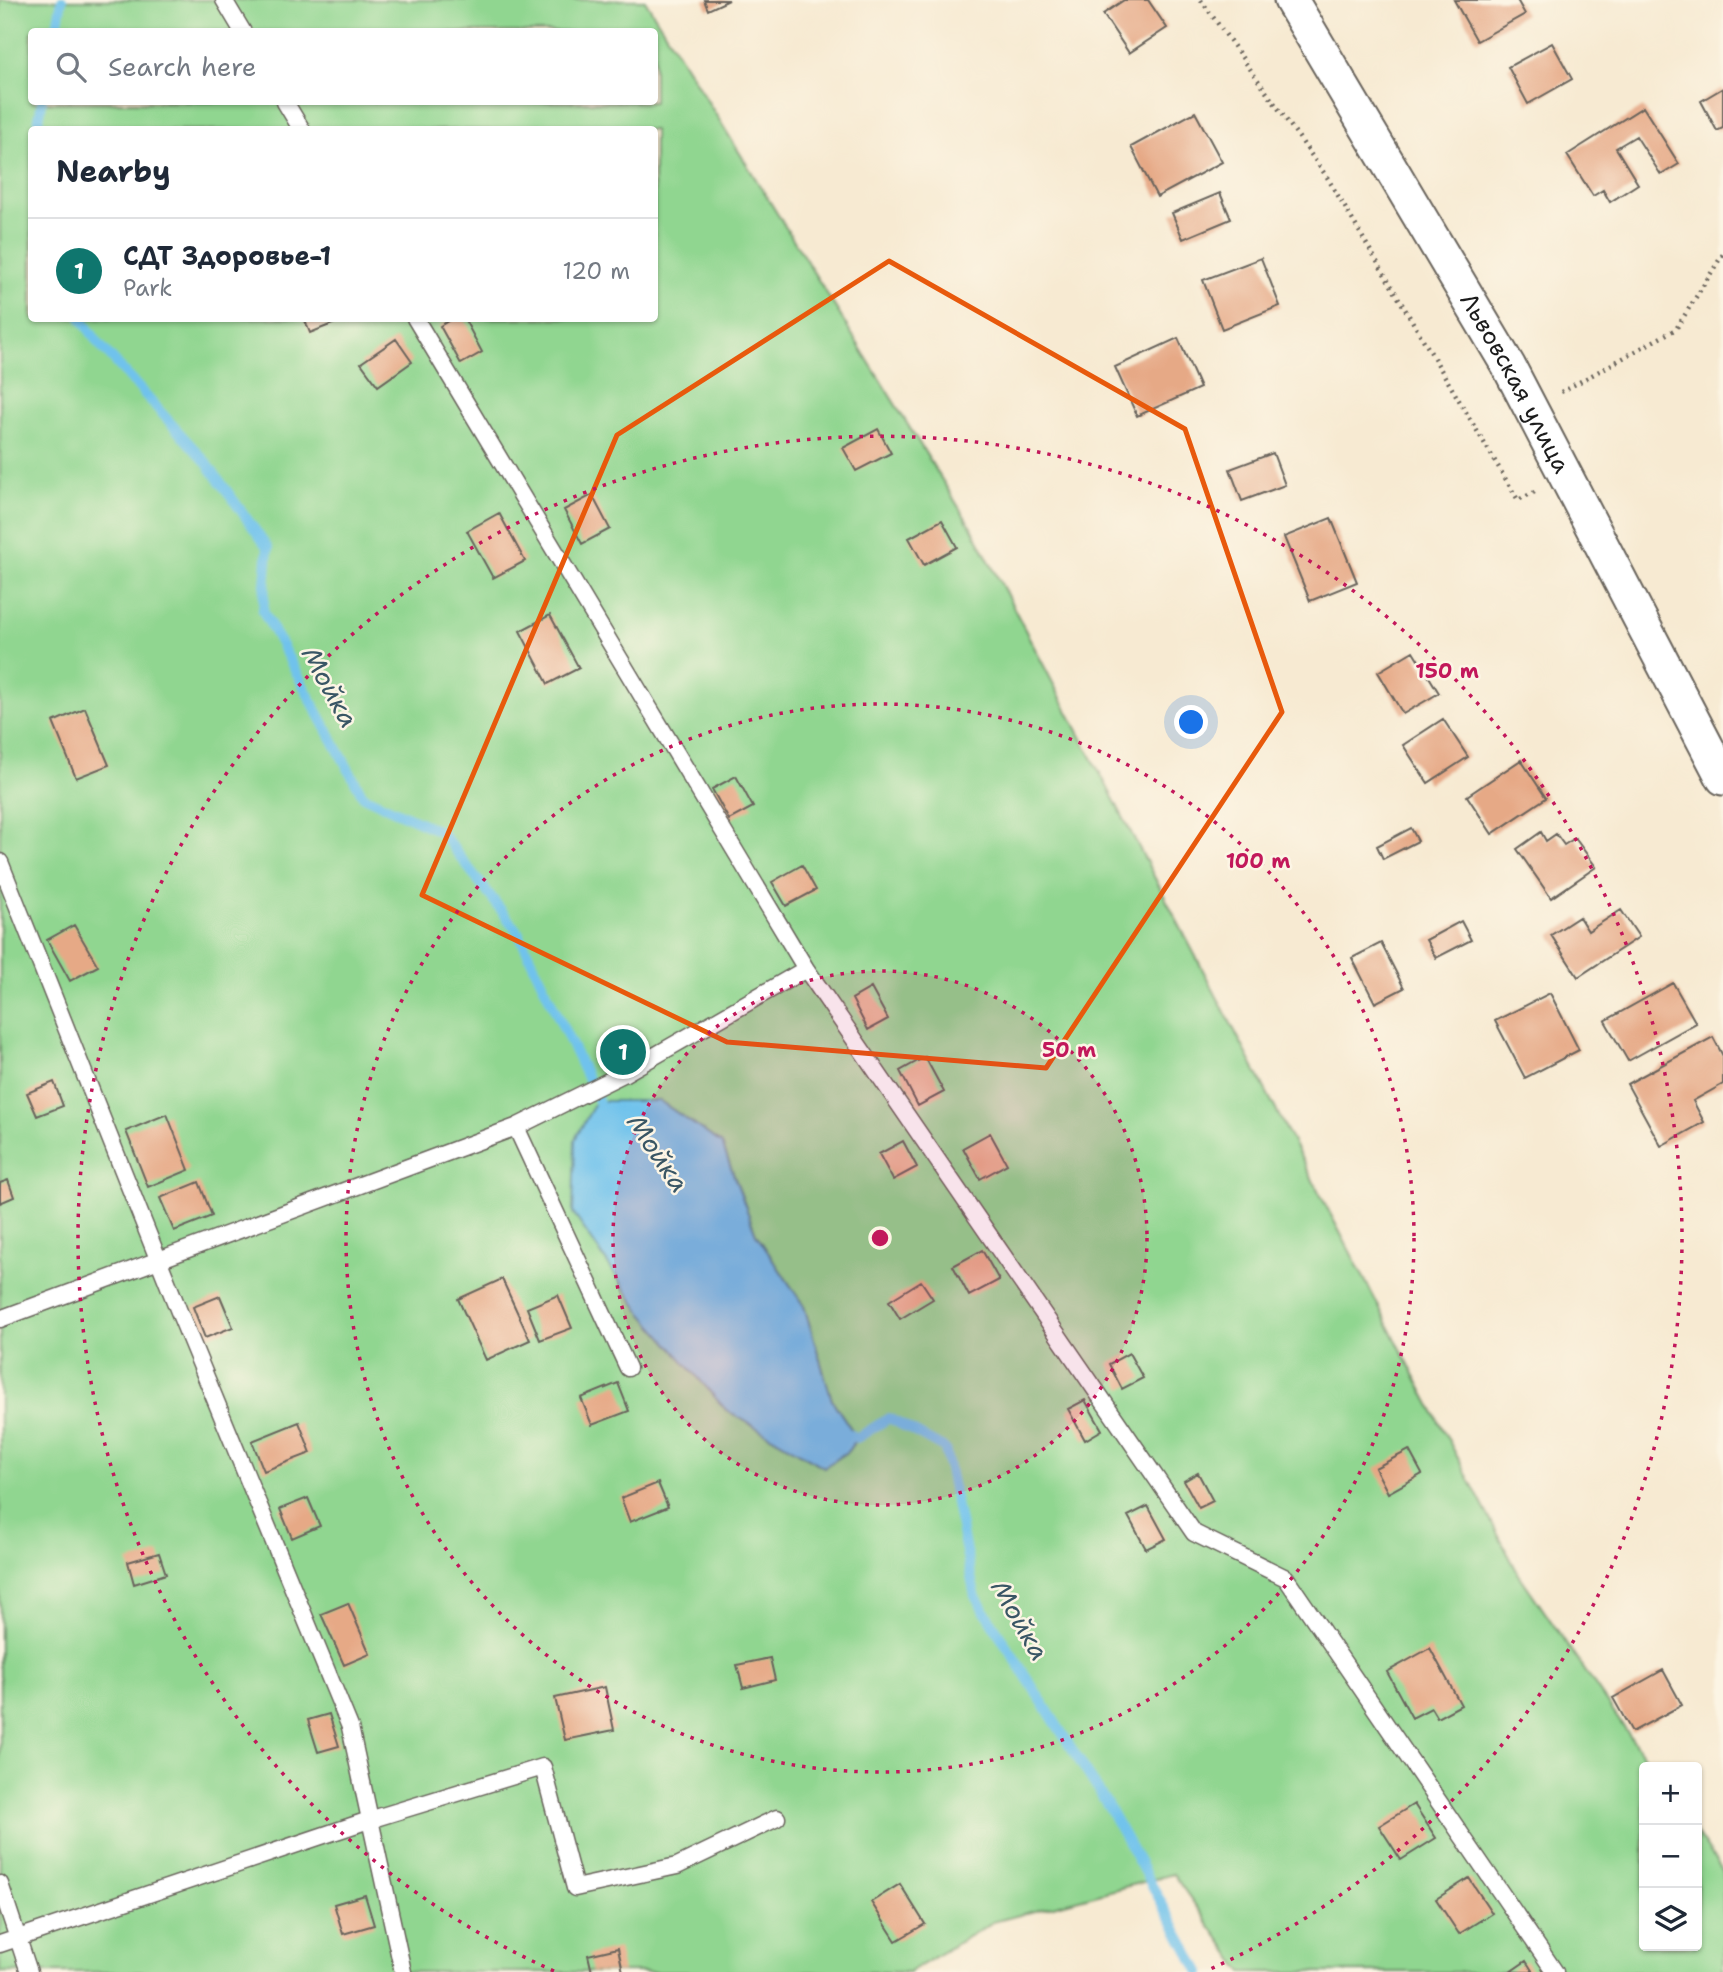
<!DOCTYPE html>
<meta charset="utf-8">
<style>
:root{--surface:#fff;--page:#f6f6f7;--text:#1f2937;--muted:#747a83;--line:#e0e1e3;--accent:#0f766e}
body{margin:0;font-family:"Shantell Sans",sans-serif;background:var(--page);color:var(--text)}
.controls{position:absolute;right:21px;bottom:21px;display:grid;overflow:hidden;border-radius:7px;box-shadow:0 2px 5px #0004}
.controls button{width:63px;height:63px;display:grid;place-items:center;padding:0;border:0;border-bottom:2px solid var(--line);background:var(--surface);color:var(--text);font:35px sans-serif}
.you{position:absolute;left:1192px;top:723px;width:24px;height:24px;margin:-18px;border:5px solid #fff;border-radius:50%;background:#1a73e8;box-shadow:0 0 0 10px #1a73e833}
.badge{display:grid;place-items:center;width:46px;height:46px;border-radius:50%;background:var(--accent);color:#fff;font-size:23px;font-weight:700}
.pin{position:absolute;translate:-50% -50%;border:4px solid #fff;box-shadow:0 2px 7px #0006}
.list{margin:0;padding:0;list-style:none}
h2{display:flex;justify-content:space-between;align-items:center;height:91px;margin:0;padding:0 28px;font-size:30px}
h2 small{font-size:23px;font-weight:400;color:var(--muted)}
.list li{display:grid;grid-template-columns:46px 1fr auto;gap:21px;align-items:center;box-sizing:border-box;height:105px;padding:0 28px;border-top:2px solid var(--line)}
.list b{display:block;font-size:26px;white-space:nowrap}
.list p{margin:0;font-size:23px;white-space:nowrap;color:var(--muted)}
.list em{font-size:23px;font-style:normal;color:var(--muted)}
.icon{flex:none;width:38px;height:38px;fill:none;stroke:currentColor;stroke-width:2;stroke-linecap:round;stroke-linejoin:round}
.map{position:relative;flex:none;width:1723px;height:1972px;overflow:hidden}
.search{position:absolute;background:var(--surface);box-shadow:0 2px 5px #0004;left:28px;top:28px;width:630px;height:77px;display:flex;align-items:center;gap:18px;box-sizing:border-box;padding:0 24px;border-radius:7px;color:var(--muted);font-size:26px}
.panel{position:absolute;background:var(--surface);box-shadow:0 2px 5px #0004;left:28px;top:126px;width:630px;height:196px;border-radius:7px}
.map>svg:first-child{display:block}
</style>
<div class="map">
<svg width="1723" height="1972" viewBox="0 0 1723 1972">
<rect width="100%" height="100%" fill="#fcf5e5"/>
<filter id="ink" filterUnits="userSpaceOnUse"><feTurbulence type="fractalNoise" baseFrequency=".0143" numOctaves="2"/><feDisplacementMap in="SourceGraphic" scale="14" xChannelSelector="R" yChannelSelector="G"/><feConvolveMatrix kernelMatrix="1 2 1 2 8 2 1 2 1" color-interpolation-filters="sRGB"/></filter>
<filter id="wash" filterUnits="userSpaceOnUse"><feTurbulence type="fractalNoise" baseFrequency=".00686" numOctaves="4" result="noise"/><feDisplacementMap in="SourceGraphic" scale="28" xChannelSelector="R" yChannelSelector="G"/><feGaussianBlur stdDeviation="1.57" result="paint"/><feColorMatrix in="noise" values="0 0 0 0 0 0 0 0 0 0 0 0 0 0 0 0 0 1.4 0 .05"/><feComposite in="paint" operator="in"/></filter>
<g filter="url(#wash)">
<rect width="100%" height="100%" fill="#f7ead2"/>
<path fill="#90d690" stroke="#567956" stroke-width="2" fill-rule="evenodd" d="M0,0H645L973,530L1518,1573L1651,1767H1644V1946H1697V1834L1723,1872V1972H1243L1173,1874L993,1922L909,1972H0ZM32,32H654V102H32ZM32,130H654V318H32Z"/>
<path fill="#70c2ec" stroke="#466f84" stroke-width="2" d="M596,1101H660L722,1144L756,1234L804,1306L832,1400L857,1438L848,1451L824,1467L726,1410L641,1312L573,1213L575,1139Z"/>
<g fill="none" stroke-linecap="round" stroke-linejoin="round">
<path stroke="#70c2ec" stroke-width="10" d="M56,32L62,0
M37,130L42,102
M81,318L99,344L206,462L268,548L263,611L363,796L441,832L518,932L603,1111
M845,1432L857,1438L889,1418L945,1449L975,1596L1105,1801L1200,1972"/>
</g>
<g id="blocks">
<path fill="#e6a986" d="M704,0H729L708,10Z
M1124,0H1148L1167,28L1129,53L1103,14Z
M1454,0H1517L1525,14L1477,41Z
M1552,43L1572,79L1528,104L1508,67Z
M1723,88V128L1717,131L1701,101Z
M1643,107L1679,164L1661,175L1636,136L1616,148L1638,184L1610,202L1603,190L1593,196L1567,155Z
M1195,112L1222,162L1157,197L1131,147Z
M1220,193L1231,219L1183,239L1172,213Z
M1261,258L1280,306L1222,329L1203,280Z
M304,318H345V319L310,333Z
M453,318H464L482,352L461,364L440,326Z
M1178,338L1200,388L1137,416L1115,367Z
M396,339L412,362L378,386L361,363Z
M878,429L891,453L856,471L843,448Z
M1273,453L1285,485L1242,501L1230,469Z
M592,495L610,529L582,544L564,510Z
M499,513L525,561L493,578L467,531Z
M1331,518L1357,582L1310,601L1284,537Z
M942,520L957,547L924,565L909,538Z
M550,615L579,668L548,684L520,631Z
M1413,651L1439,693L1403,714L1378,672Z
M85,708L109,765L76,778L53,722Z
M1443,719L1468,757L1428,783L1403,745Z
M1521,760L1546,798L1492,834L1467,796Z
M736,776L753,807L729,820L712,789Z
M1411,828L1418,841L1383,859L1377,846Z
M1541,832L1546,841L1556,834L1564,845L1575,838L1596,867L1551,898L1517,849Z
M802,865L816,890L786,906L772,882Z
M1621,910L1639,937L1578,977L1551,935L1579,917L1588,931Z
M1461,921L1471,940L1436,958L1426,940Z
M74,925L98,966L70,981L47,940Z
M1381,943L1404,988L1375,1003L1352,958Z
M1673,983L1696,1023L1628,1061L1605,1021Z
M871,988L888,1019L868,1030L852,999Z
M1550,993L1579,1050L1525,1078L1495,1021Z
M1713,1037L1723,1056V1084L1693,1101L1704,1122L1661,1146L1627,1084Z
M925,1057L944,1092L918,1106L900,1071Z
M54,1082L63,1106L37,1116L27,1093Z
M167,1114L189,1170L148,1187L126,1131Z
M990,1133L1007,1164L980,1179L963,1148Z
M903,1141L917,1167L893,1180L879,1154Z
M8,1180L14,1197L0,1203V1183Z
M199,1182L212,1216L174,1231L160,1198Z
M982,1250L999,1280L969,1296L953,1266Z
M502,1279L530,1340L486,1360L458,1299Z
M921,1281L933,1299L900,1319L889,1301Z
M558,1295L572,1328L540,1340L527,1308Z
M220,1296L233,1327L205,1338L193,1307Z
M1129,1353L1143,1378L1122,1389L1109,1364Z
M618,1383L629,1411L592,1425L581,1398Z
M1085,1400L1102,1430L1085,1440L1068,1409Z
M299,1422L311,1453L264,1471L252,1441Z
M1409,1450L1422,1474L1388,1493L1375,1468Z
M1198,1473L1213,1501L1199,1508L1184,1481Z
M658,1483L668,1507L630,1522L621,1498Z
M308,1498L320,1526L292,1538L280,1509Z
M1148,1506L1166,1539L1146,1549L1128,1516Z
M159,1553L166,1574L134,1584L128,1562Z
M348,1603L370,1654L344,1665L321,1614Z
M1430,1648L1461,1705L1437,1718L1431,1708L1412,1718L1387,1672Z
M770,1658L775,1680L743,1688L737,1665Z
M1663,1670L1682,1705L1632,1732L1613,1698Z
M605,1687L614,1730L565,1740L555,1698Z
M329,1714L339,1746L318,1752L308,1720Z
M1414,1804L1436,1838L1401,1860L1379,1826Z
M1469,1878L1492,1913L1459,1934L1436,1899Z
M900,1884L925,1924L896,1941L871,1902Z
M365,1895L374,1925L343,1934L334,1904Z
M618,1948L623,1972H592L588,1955Z
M1526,1961L1533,1972H1510Z"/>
</g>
</g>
<g filter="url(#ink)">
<use href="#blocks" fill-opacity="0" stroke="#69645c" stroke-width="2"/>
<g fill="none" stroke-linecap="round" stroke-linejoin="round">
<g stroke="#69645c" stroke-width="19">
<path id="lane" d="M224,0L243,32
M285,102L302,130
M415,318L806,969L1194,1533L1286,1578L1555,1972
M0,862L180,1314L350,1727L403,1972
M516,1127L628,1368
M0,1319L516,1127L625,1073L806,969
M0,1884L29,1972
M0,1944L369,1820L543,1767L575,1888L677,1866L777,1818"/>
</g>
<g stroke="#69645c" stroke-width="37">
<g id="street">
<path id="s1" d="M1291,0L1509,367L1723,778"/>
</g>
</g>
<path stroke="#69645c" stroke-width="4.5" stroke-dasharray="2 5" stroke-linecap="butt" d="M1201,0L1327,177L1518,500L1537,491
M1561,392L1676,329L1723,254"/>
<use href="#lane" stroke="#fff" stroke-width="16"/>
<use href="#street" stroke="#fff" stroke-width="33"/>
</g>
</g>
<path fill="none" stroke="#e8590c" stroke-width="5" stroke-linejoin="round" d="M889,261L1185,429L1282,712L1046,1068L727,1042L422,895L617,435Z"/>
<circle cx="880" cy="1238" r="267" fill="#c2185b" fill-opacity=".12"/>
<g fill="none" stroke="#c2185b" stroke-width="3.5" stroke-dasharray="3.5 7">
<circle cx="880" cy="1238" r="267"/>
<circle cx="880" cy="1238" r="534"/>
<path d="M554 1971A802 802 0 1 1 1206 1971"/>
</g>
<g text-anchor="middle" stroke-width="5" stroke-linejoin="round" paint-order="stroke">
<g font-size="24" fill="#1c1c1c" stroke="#fcf5e5">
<text dy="8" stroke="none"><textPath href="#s1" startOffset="444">Львовская улица</textPath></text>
</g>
<g font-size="26" font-style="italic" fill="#395665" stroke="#fcf5e5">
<text transform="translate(330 687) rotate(61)" y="9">Мойка</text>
<text transform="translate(658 1153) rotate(56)" y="9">Мойка</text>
<text transform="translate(1020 1620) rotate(60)" y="9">Мойка</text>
</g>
</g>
<circle cx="880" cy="1238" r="10" fill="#c2185b" stroke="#fcf5e5" stroke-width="3.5"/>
<g font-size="21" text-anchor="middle" font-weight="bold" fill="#c2185b" stroke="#fcf5e5" stroke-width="5" stroke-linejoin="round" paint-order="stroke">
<text x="1447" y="678">150 m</text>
<text x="1258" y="868">100 m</text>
<text x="1069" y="1057">50 m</text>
</g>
</svg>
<div class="controls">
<button>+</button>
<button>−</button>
<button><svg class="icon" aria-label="layers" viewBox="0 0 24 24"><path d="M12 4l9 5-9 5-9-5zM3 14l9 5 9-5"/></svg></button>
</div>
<div class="you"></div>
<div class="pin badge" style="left:623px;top:1052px">1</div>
<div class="search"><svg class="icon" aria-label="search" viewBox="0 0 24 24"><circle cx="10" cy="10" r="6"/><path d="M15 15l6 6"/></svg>Search here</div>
<section class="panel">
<h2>Nearby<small></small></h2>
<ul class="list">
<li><span class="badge">1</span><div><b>СДТ Здоровье-1</b><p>Park</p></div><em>120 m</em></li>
</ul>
</section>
</div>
